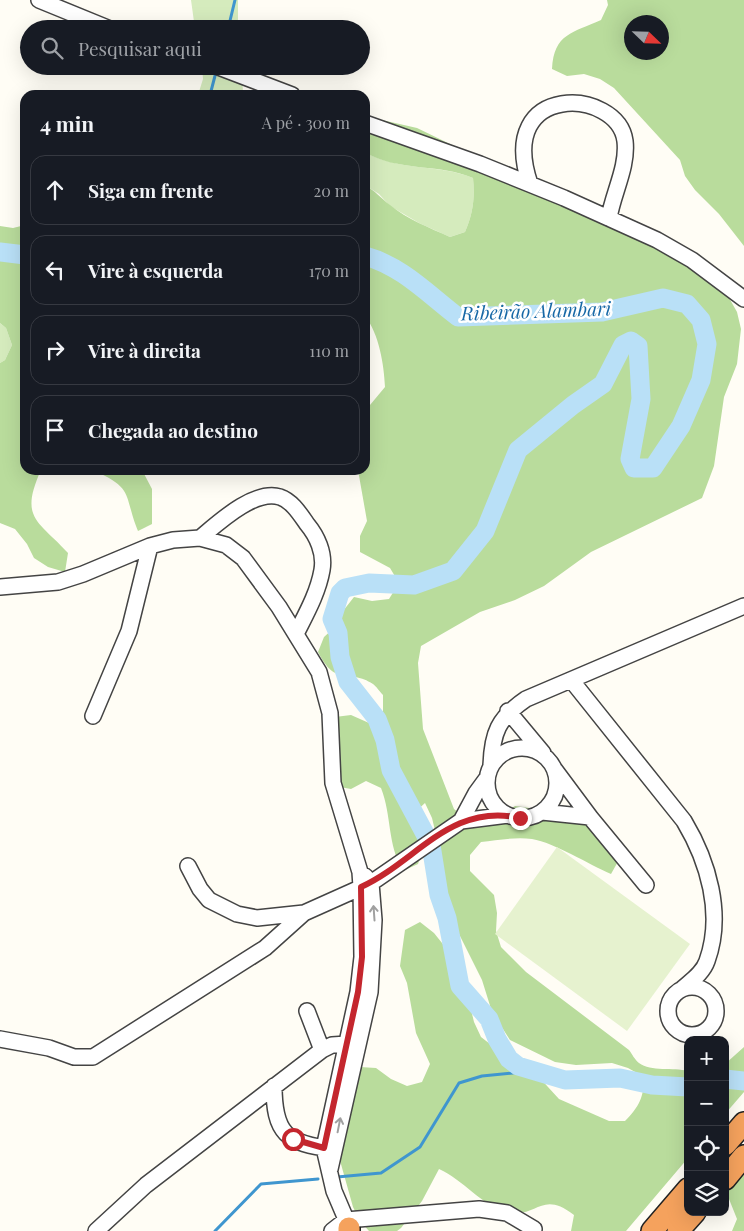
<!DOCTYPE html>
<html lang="pt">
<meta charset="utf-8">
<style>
:root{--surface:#171b24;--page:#20242c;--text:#f1f3f6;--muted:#9ea1a6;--line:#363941}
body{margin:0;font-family:"Playfair Display",serif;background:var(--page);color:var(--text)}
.controls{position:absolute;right:15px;bottom:15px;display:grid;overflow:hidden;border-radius:10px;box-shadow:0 5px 20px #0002}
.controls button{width:45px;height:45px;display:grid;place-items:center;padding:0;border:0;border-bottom:1px solid var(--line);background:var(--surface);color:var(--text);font:25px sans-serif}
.compass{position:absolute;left:624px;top:15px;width:45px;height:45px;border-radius:50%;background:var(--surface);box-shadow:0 5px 20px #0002;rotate:113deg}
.stop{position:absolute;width:15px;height:15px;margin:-11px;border:4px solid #c4262e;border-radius:50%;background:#fff}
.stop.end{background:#c4262e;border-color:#fff;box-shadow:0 1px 5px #0008}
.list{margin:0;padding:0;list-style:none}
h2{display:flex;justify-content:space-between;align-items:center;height:65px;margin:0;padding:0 20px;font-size:21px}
h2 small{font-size:16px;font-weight:400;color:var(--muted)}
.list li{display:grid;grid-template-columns:32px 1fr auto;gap:15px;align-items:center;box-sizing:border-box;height:70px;margin:0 10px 10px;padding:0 10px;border:1px solid var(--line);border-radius:15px}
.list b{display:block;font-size:19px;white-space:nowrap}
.list em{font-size:16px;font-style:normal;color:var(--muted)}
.icon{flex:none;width:28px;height:28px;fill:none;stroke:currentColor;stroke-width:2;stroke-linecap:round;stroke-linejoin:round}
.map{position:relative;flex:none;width:744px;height:1231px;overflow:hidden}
.search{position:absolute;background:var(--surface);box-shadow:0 5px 20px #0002;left:20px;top:20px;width:350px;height:55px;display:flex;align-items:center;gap:12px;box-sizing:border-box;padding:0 18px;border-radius:28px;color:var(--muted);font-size:19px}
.panel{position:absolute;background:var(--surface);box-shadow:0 5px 20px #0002;left:20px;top:90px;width:350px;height:385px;border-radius:15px}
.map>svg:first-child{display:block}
</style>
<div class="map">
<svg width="744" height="1231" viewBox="0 0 744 1231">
<rect width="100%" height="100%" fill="#fffdf5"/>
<path fill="#d5ebbd" d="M191,0H238V29H195Z
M202,66H242L243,95H198L203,79Z
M365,152C397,171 440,164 473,178C475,198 473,214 465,232L450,237L419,223L390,206L379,194L365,185Z
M0,323L6,328L12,345L5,360L0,363Z"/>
<path fill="#b9dc9c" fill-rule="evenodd" d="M607,0H744V246L719,214L695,190L685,176L680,160L614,88L600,79L584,74L567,76L552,69C554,33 573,33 601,20L608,5ZM662,22V52H632V22Z
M365,119L382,120L417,128L704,267L728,296L737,312L741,329L737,364L724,397L714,466L702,498L591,552L544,586L515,600L480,612L421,646L418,663L423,729L454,809L468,820L501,816L515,806L565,813L595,828L620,858L611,874C588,864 555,843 532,839C515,837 497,840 481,842L470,855V871L494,895L497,913L496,931L501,947L526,972L629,1050C632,1054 635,1060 639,1063C651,1072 673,1067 688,1071V1158L626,1231H571L574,1215C541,1189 537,1219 508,1212C480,1205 464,1180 439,1169L422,1201L401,1228L397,1231H369L360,1221L353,1207L339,1157L360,1067L376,1068L391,1079L407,1086L422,1082L430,1064L416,1033L407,983L400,966L405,930L420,922L434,933L454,958L466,989L474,1022L481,1037L508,1058L537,1075L559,1099L609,1121H625C639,1107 644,1097 644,1077L628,1068L612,1063L576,1065L555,1062L510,1040L492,1012L482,980L444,904L440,851L432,818L425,803L413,814L424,846L418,864L403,871C387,844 392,816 381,788L366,781L351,789L334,786L335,717L351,715L369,723L383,711V695C380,692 376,686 373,684C349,668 336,688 318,652L324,637L336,626L343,611L354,597L372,601L389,599L399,583L390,568L360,552V536L367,521L358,470H365V411L385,387C384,364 379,334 365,316V185C375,191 381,198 390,205C407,219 430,228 450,237L465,232C473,214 475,198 473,178C439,163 397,172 365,152Z
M25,225V388L21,392L25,395V470H41C19,519 38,520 68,553L65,572L48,567L34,558L27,544L15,529L0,523V363L5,360L12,345L6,328L0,323V226L13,228Z
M93,470H142L152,489V524L138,531C123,494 135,489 93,470Z
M744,1047V1092L725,1114V1064Z
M744,1173V1231H732L737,1219L725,1189Z"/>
<path fill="#e6f2cf" d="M557,847L690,944L627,1031L495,934Z"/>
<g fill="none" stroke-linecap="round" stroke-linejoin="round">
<path stroke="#3f96cf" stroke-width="3" d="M228,29L235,0
M210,95L216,72
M337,1177L381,1173L420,1147L459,1083L482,1076L532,1071
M215,1231L261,1184L318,1179"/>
<path stroke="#b9e0f7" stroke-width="19" d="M0,252L25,255
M365,256C402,266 429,295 458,317L602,312L663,298L687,304L701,320L707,344L701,380L681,426L653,468H634L630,459L641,399L638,346L631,341L623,345L603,384L573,405L518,450L485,531L453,571L414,585L369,583L345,588L340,593L332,619L338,633L340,657L348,682L377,719L385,740L391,770L431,845L439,895L447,918L460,986L489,1019L497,1039L509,1059L518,1066L565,1080L620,1078L652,1085L688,1087
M725,1079L744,1081"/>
<g stroke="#444" stroke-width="18">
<path id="minor" d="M39,0L110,29
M216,66L292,95
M365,123L480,164L564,198L657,240L692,260L744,299
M530,184C495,81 618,88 625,141C628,167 613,193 609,218
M200,538C218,523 254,489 280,497C292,501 300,514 307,524C317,536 325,553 322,570C318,593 306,614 296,634
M0,587L58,582L83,574L150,546L173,540L200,538L226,545L243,558L279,607L319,672L330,713L333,783L360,872L361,887L362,957L358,992L324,1148L334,1191L351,1231
M572,681L684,821C708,861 724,914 707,961C703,973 691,981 682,989
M508,711L543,753
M93,716L129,631L150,546
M487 783a35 35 0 1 1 70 0a35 35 0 1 1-70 0Z
M491,766C492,733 498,718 526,699L744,606
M555,770L590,817
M542,812L590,817L646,885
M461,821L476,793L487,778
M188,866L200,889L209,900L237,914L257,918L304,913L371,883L461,821L508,815
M668 1011a24 24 0 1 1 48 0a24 24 0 1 1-48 0Z
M307,1011L322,1050
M0,1039L49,1048L74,1057H93L265,948L304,913
M274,1086C274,1133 286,1144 333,1149
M330,1169L370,992L374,920L371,883L365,876
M96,1231L146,1185L322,1050L332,1045L347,1044
M332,1231L346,1220L479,1209L507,1213L534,1229"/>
</g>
<g stroke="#222" stroke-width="24">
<path id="highway" d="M725,1145L744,1123
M725,1179L744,1156
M349,1228V1231
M652,1231L688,1189
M678,1231L695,1212"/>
</g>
<use href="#minor" stroke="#fff" stroke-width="15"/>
<use href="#highway" stroke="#f5a25d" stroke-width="21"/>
</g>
<defs><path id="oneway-shaft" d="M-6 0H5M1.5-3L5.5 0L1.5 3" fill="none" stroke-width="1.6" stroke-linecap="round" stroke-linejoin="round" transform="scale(1.25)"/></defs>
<g stroke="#a0a0a0">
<use href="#oneway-shaft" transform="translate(374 913) rotate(-94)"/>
<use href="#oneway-shaft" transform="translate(339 1125) rotate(-79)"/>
</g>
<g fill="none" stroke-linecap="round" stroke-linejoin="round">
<path stroke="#c4262e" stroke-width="6" d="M293,1139L324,1148L358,992L362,957L361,887C416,862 451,802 520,818"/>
</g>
<g text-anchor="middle" stroke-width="5" stroke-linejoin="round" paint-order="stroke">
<g font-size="19" font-style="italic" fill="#1768a6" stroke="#fff">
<text transform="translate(536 311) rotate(-2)" y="7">Ribeirão Alambari</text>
</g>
</g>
</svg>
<div class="controls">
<button>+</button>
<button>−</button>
<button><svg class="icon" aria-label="locate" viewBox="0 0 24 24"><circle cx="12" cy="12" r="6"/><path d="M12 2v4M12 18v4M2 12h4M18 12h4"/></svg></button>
<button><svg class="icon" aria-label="layers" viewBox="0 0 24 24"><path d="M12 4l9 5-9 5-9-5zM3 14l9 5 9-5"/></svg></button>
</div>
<svg class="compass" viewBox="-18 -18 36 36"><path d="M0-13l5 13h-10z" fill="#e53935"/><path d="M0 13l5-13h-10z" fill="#9ea1a6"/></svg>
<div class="stop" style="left:293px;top:1139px"></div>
<div class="stop end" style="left:520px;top:818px"></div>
<div class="search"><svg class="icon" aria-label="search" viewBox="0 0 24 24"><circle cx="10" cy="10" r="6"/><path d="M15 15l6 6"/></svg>Pesquisar aqui</div>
<section class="panel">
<h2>4 min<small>A pé · 300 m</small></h2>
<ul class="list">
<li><svg class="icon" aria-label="ahead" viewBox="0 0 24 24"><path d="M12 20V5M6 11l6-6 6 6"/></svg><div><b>Siga em frente</b></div><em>20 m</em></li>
<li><svg class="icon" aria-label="left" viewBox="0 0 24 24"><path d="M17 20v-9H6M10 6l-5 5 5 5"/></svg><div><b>Vire à esquerda</b></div><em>170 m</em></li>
<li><svg class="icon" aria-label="right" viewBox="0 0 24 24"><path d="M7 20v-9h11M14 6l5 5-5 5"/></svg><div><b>Vire à direita</b></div><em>110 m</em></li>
<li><svg class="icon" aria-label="arrive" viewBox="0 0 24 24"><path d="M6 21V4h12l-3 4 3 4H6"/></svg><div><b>Chegada ao destino</b></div></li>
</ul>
</section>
</div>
